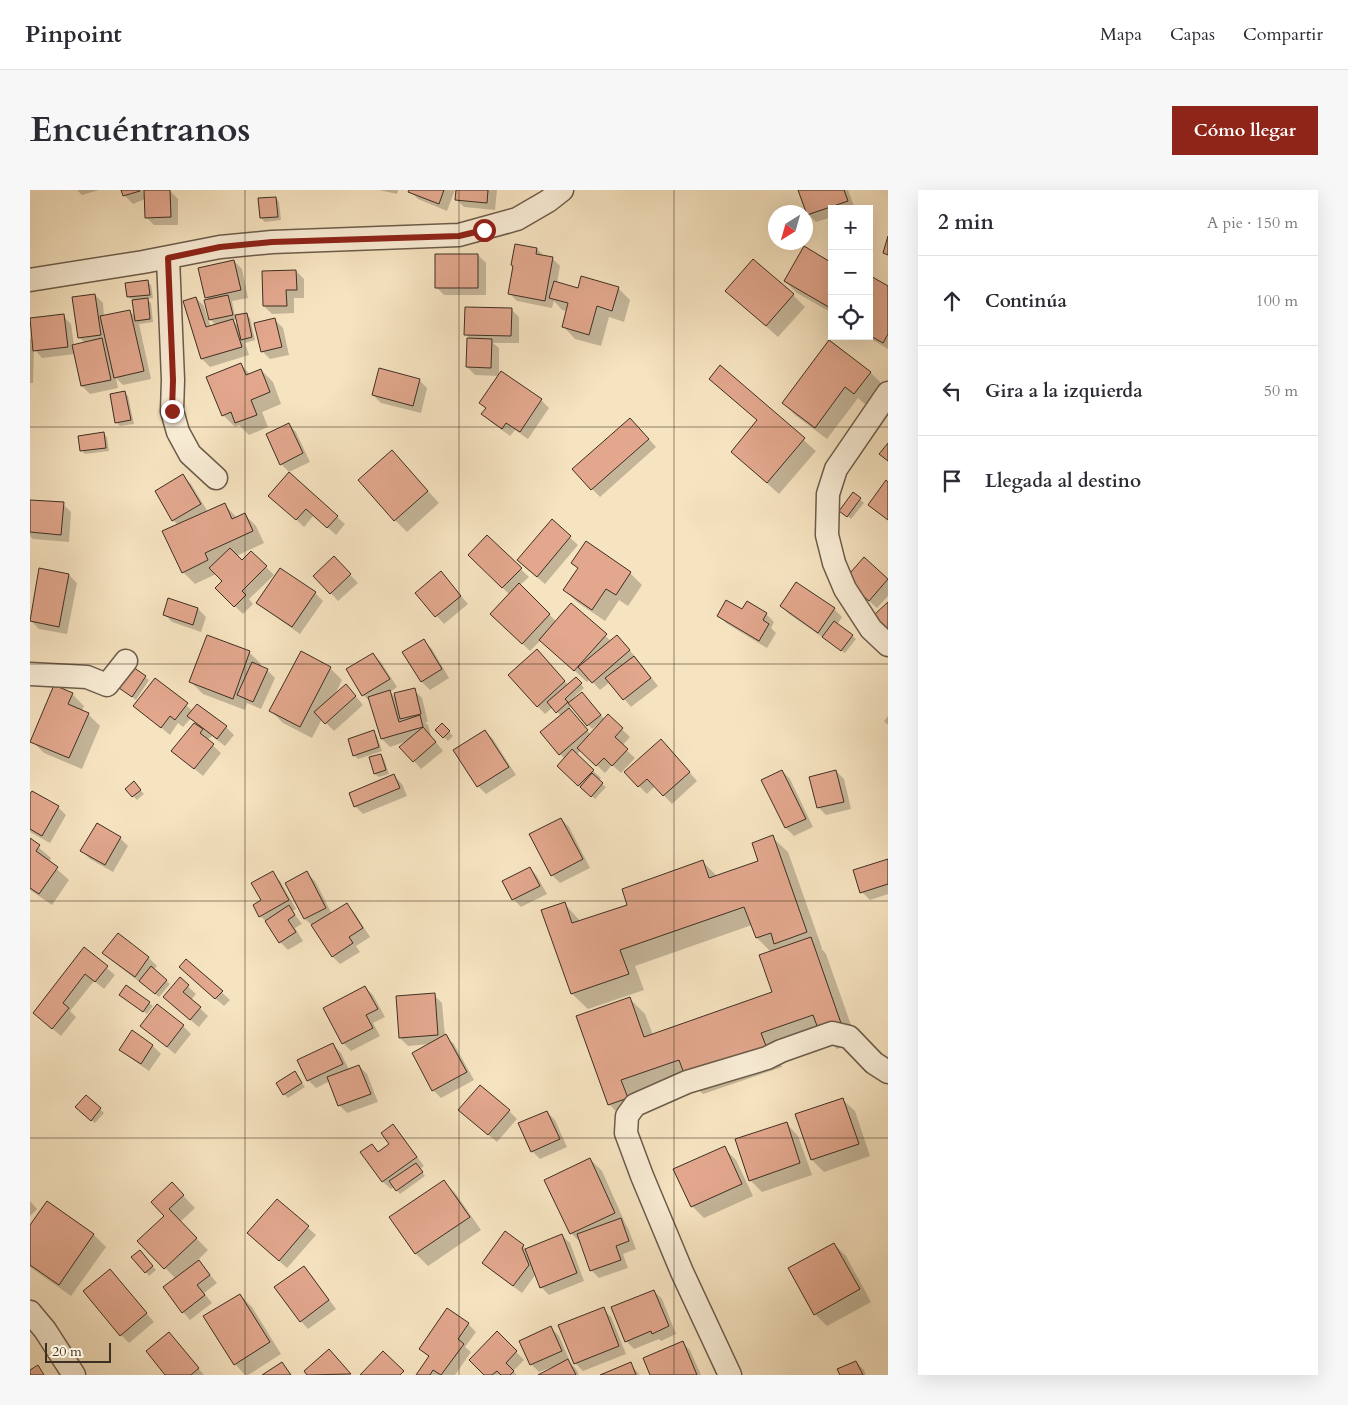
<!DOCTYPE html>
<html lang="es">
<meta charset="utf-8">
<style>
:root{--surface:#fff;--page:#f7f7f7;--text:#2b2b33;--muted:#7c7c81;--line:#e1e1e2;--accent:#8f2418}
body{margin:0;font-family:Cardo,serif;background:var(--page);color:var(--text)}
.controls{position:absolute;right:15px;top:15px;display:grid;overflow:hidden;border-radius:0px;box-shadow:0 5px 20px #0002}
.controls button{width:45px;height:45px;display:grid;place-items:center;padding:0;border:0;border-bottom:1px solid var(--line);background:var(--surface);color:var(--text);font:25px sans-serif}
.compass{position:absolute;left:738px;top:15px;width:45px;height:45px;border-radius:50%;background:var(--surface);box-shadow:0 5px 20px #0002;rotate:217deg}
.scale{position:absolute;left:15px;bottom:12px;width:66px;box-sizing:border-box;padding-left:5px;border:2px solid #3e2f23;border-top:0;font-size:14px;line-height:18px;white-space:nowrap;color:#3e2f23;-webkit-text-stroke:4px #f9edd6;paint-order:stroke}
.stop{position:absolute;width:15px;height:15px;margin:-11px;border:4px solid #8f2418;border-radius:50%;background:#fff}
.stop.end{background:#8f2418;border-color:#fff;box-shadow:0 1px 5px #0008}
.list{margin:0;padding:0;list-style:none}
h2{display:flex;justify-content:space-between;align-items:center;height:65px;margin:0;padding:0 20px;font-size:21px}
h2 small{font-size:16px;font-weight:400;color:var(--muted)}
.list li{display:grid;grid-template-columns:32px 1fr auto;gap:15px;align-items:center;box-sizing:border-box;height:90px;padding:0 20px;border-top:1px solid var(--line)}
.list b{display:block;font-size:19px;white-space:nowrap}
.list em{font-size:16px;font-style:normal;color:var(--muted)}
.icon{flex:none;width:28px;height:28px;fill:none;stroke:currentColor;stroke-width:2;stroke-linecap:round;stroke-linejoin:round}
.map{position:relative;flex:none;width:858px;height:1185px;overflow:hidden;border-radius:0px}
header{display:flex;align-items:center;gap:30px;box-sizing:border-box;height:70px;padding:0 25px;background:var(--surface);border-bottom:1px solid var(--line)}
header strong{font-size:24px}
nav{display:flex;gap:28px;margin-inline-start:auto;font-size:18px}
.intro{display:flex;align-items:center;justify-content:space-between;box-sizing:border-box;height:120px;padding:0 30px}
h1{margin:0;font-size:35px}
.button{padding:12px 22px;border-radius:0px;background:var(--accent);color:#fff;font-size:18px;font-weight:700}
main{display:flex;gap:30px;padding:0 30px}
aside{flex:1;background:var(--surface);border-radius:0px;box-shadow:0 5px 20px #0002}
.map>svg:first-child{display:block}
</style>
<header>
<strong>Pinpoint</strong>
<nav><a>Mapa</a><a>Capas</a><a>Compartir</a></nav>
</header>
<div class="intro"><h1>Encuéntranos</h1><a class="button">Cómo llegar</a></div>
<main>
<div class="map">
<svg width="858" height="1185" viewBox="0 0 858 1185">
<rect width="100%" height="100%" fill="#f6e3c0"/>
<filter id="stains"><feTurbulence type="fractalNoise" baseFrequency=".004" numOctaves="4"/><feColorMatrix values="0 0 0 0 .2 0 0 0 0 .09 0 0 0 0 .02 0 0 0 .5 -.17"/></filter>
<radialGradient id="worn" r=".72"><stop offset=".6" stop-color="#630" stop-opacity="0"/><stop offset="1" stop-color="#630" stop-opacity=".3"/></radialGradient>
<path fill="#0003" fill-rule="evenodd" d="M47,0H69L52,5Z
M93,0L140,1L148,9V35H124L116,27L115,9L103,14L95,6Z
M349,0H368L367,4Z
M380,0H425L417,21L388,9L380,1Z
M427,0H467L465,20L434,17L426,9Z
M770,0H818L825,19H802V27L786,32L778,24Z
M246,8L249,12L251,30L235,32L231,28Z
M507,59L515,67L522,68L530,76L527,93L549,99L588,98L600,110L594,132L579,127L571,156L545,149L533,136L538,121L532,120L524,111L522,118L487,111L479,103Z
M448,65L456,73V105H414L406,97Z
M204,71L212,79L218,108L202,111L205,127L216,124L220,128L225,150L215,153L219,165L180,177L172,169L166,108L174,116L177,127L179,126L180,110L176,107ZM177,127L186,135L181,137ZM207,129L209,137L202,130Z
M802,74V123L767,103L755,91Z
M266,81L274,89V108H264V123L242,124L234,116Z
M839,87L858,98V159L836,146H839Z
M117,92L121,95L123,108L116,109L121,113L123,132L109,134L121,189L93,195L86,188L88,198L60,204L52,196L45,164L12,168L4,159L3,193H0V148L3,151L33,126L41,134L44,155L55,153L49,147L65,105L73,113L74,127L99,121L106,127L103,110L98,107Z
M763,105L775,117L748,147L709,112Z
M481,119L489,127V153H463L469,158V186L445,185L437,177L441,150L436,144Z
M245,130L253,138L259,165L240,169L232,161Z
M211,175L220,184L231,180L243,192L251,214L232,222L238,237L219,245L209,235L205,237L193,225Z
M691,177L786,261L749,304L702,262L728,231L680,189Z
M840,182L852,194L836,215L828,208L797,249L765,225L753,213Z
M472,183L511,210L519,218L498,249L485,240L480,246L461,232L453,224L456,219L451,213Z
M389,190L397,198L391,223L351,213L343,205Z
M95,203L98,206L104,234L90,236L86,232Z
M258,234L266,242L280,272L259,282L251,274Z
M608,237L626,257L570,307L562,299Z
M74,244L77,247L79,261L55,264L51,260Z
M374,274L409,313L377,342L365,330Z
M153,286L161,294L178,322L194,314L207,328L214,324L226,336L234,353L206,366L212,371L221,362L244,385L219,409L223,414L213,424L186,398L194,391L186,384L165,394L153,382L148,335L143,330Z
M824,304L834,313L821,329L815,324Z
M240,305L307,327L315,334L306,345L284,325L274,337Z
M0,311L33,314L41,322L39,352L3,349L0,346Z
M522,331L548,355L515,394L496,378Z
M457,347L499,387L489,396L527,432L541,415L581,451L595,454L628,496L601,517L580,492L570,500L560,489L557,492L511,450L500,461L469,432L480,405L439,365Z
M304,368L328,393L308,411L285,386Z
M834,369L858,390V406L847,418L824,398Z
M543,373L600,383L612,395L598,416L589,410L575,431L547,412L535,400L549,379Z
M39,385L47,393L37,444L9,439L1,431Z
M418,391L438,414L414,434L386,403Z
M285,403L293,411L270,444L236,420L228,413Z
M717,413L736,424L744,432L741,438L746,443L737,458L696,433L688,425L713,421Z
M751,416L804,419L812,427L807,435L826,449L815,463L759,424Z
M168,419L176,427L171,442L142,432L134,424Z
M394,451L402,459L419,488L400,500L392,492L374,463Z
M219,462L231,474L230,477L237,480L245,488L231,519L217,513L215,520L173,504L161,492Z
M343,464L351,472L367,497L360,502L367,509L384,500L392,508L398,532H395L398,535L401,546L413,561L391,579L384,571L377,551L360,557L352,549L341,512L333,505Z
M515,469L538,495L546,488L554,498L542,509L543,511L556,507L575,530L578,526L600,547L592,556L605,568L591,583L582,575L575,583L551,560L546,565L571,588L568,591L576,597L565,609L557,602L556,603L528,576L535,569L530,564L531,526L523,517L515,524L507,516ZM542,516L562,539L571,532L572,533L561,545L538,519Z
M300,478L312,490L304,507L324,504L333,515L304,541L292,529L282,548L253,533L241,521Z
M104,479L119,490L106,510L91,498Z
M125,490L163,521L196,537L204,545L195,556L182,546L177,550L191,563L173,586L143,561L166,533L161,528L153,537L148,533L140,545L105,516Z
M42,504L54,516L52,521L58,524L70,536L52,579L14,563L2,551Z
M858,526V535L854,531Z
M412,535L423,546L418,551L407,540Z
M455,541L463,549L486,585L456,604L448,596Z
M343,542L347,546L352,561L328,569L324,565Z
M639,559L667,591L642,614L625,596L617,604L609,596Z
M351,565L354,569L359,584L349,587L345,584L340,568Z
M752,581L760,589L783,637L764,646L756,638Z
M806,581L814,589L821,619L796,625L788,617Z
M364,586L372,594L377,606L333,624L325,616Z
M104,593L114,604L107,610L96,599Z
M0,606L28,617L36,625L20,653L0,642Z
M531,629L539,637L560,678L530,693L522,685Z
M742,647L758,662L792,758H791L796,764L827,852L807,859L791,843L746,859L752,877L673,904L657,889L594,930L579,914L600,809L615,824L623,845L744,803L741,762L727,748L722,735L605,776L614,800L558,819L542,804L513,721L534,713L551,732L599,715L673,672L687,686L730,672Z
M90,648L98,656L83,682L60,669L52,661Z
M0,650L21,668L19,672L39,690L22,715L0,700Z
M858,671V704L840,710L832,702L825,681Z
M500,678L507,686L517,704L491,717L483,709Z
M242,683L250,691L266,719L262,721L272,734L265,738L273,751L258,760L250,752L239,734L230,726L224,715L232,710Z
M277,683L285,691L302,724L316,715L324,722L340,747L326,756L330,762L310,774L302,766L284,737L275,729L257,693Z
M88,745L119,768L127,776L123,780L140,794L129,807L82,771L74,763Z
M54,759L85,785L74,799L64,791L40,821L46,827L31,846L4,823Z
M157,770L200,810L194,816L158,785Z
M150,789L166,804L161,810L178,826L169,837L142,815Z
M335,797L343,805L355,827L343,833L350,846L321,861L313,853Z
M91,805L119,813L123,816L117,824Z
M404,805L412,813L415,846L424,854L444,890L411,908L403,900L401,854L378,856L370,848Z
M112,836H153L161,844L145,864Z
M102,842L123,856L131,864L119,881L99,867L91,860Z
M303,855L311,863L319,880L329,876L337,884L348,912L317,923L309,915L300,891L286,898L278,890Z
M264,882L275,897L258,908L254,904Z
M56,907L74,923L65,933L50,921Z
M812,909L825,921L840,966L794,982L782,970L766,925Z
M479,921L487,929L467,952L438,928Z
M517,922L525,930L537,957L510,969L502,961Z
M756,933L768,946L782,985L732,1002L720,990Z
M363,936L370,944L394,976L390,979L395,986L370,1004L364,997L361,999L353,992L332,963L342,955L349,962L361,954Z
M694,958L706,970L723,1006L674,1028L662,1016Z
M560,969L572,981L596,1035L598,1038L606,1059L593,1064L598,1078L569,1088L561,1080L552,1054L541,1043Z
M414,992L426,1004L451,1040L398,1076L386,1064L361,1027Z
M142,994L165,1018L150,1032L178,1060L168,1070L187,1093L174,1103L182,1113L160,1130L153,1122L146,1089L109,1051L136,1026Z
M247,1010L286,1045L257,1078L226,1051Z
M0,1011L7,1019L0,1026Z
M17,1013L64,1045L76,1057L41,1106L0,1077V1037Z
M532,1046L540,1053L554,1091L519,1105L511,1097L506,1084L492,1103L462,1081L454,1073L493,1056L496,1059Z
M804,1054L816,1066L841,1112L797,1136L785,1124Z
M113,1065L126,1080L119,1086L116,1082Z
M274,1077L281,1085L306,1119L278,1139L271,1131Z
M80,1080L124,1132L99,1153L91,1145Z
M624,1101L632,1109L646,1144L631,1151L629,1149L604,1159L596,1151Z
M210,1105L222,1117L251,1164L218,1185H215L205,1174Z
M573,1119L581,1127L596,1164L553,1181L545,1173Z
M438,1134L446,1142L435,1157L441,1162L425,1185H388L399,1167L390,1159Z
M521,1138L529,1146L539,1169L537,1170L546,1179L549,1185H511L523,1179L522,1177L509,1182L501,1174Z
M468,1143L494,1170L483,1181L487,1185H456Z
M147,1152L174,1185H137Z
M652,1152L660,1160L671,1185H622Z
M307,1169L321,1185H279L276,1181Z
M826,1172L834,1180L836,1185H812Z
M600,1174L610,1185H574Z"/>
<path fill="#e2a78d" stroke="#3e2f23" d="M91,0H110V1L93,6Z
M114,0H140L141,27L115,28Z
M379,0H414L409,14L378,2Z
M426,0H458L457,13L425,10Z
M768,0H814L818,11L777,25Z
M246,7L248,27L230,28L228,8Z
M858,46V65L853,63Z
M485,54L507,58L506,64L523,67L515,111L478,104L483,76L481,75Z
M774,56L802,73V119L754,91Z
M405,64H448V98H405Z
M723,69L764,104L736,136L695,101Z
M204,70L211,100L175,108L168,78Z
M266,80L267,100H256L257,116H233L232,81Z
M839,85L858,96V144L853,153L839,145Z
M551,86L589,97L582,121L567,116L559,145L532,137L538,113L519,108L524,91L548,98Z
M118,90L120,105L97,107L95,93Z
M65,104L71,145L48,148L42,107Z
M198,105L203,125L179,130L174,110Z
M166,107L176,137L203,129L212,157L171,169L153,111Z
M118,108L120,129L105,131L102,110Z
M435,117L482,118L481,146L434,145Z
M100,120L114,181L84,188L70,126Z
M217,123L222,147L211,150L205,125Z
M34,124L38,157L3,161L0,128Z
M245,128L252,157L231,162L224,133Z
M72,148L81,190L51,196L42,155Z
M437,148L462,149L461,178L436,177Z
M799,150L841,182L824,204L815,197L785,238L752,213Z
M211,173L216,185L231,179L240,202L221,210L227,225L205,233L201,222L192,226L176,187Z
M690,175L775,248L737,293L701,262L727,230L679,189Z
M349,178L390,189L383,216L342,205Z
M471,181L512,209L490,242L476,233L472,239L451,224L456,218L449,213Z
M95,201L101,230L85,233L80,204Z
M600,228L619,249L561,300L542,279Z
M259,233L273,263L250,275L236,244Z
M74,242L76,258L50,261L48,246Z
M858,253V271L849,264Z
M362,260L398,301L364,331L328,290Z
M259,282L308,326L297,338L276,319L266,330L238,306Z
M153,284L171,314L142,331L125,301Z
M856,290L858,292V330L838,315Z
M823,302L831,308L817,327L809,321Z
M0,310L34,312L31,345L0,342Z
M195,313L202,329L215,323L223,341L175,363L178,370L152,383L132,341Z
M522,329L541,346L507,387L487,370Z
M457,345L492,378L472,398L438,365Z
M556,351L601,382L586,405L576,399L562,420L533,400L548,378L541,373Z
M200,358L212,370L221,361L237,376L212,401L216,405L204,417L185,398L192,391L179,378Z
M304,366L321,384L300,404L283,386Z
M834,367L858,389L839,411L814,390Z
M9,378L39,384L29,437L0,431Z
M250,378L286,402L262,437L226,413Z
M411,381L431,406L405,427L385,403Z
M766,392L805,418L788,443L750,416Z
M489,393L520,424L492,454L460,424Z
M138,408L168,418L163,435L133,425Z
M696,410L712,419L717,411L737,423L733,430L739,434L729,451L687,426Z
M858,412V440L844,425Z
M541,413L577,444L544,481L509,450Z
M804,431L823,445L811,461L792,447Z
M177,445L220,461L203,509L159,492Z
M587,445L600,460L562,493L548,477Z
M394,449L412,479L391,492L372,462Z
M507,459L535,491L507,517L478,485Z
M271,461L301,477L270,537L239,521Z
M343,463L360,489L332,506L316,479Z
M604,466L621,488L593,510L575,488Z
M222,472L238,479L223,512L207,505Z
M103,477L116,486L102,507L89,498Z
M546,487L552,493L535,509L538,512L526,523L517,512Z
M125,488L158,513L145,530L140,526L131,538L103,516Z
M316,494L326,506L295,534L284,522Z
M24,495L43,503L38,514L59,523L39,568L0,552Z
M385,498L391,524L370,529L364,503Z
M360,500L369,532L390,525L393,537L351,549L338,507Z
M552,502L571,525L557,536L538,513Z
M167,514L197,536L187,549L157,526Z
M539,518L558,540L529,565L510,542Z
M578,524L593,538L585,547L598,559L582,576L574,568L566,576L547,558Z
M164,533L173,539L170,543L184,554L164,579L141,561Z
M412,533L420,541L413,548L405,540Z
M393,537L406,552L383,572L369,557Z
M344,540L349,557L323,566L318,549Z
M455,540L479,577L447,597L423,560Z
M631,549L660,582L633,606L617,589L608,597L594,582Z
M542,559L564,580L548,596L527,576Z
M351,564L356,580L344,584L339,567Z
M752,580L776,629L755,638L731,590Z
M806,580L814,612L787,618L779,587Z
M562,583L573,593L561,607L550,597Z
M364,584L370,598L324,617L319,603Z
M104,591L111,600L102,607L95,599Z
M2,601L29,616L12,646L0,639V604Z
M531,628L553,669L521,686L499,644Z
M67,633L91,647L75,675L50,661Z
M743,645L777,742L744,754L741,743L726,748L714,717L590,760L599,784L541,804L511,720L535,712L542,733L597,715L592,699L673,670L679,688L728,671L722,653Z
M0,648L10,655L6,661L28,677L9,704L0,698Z
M858,669V694L830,703L823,680Z
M500,677L510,696L482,710L472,691Z
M243,681L259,710L229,727L223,715L231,710L221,693Z
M277,681L296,718L274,729L255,693Z
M317,713L333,738L319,747L323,753L302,767L281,735Z
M259,715L265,725L258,730L266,742L249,753L235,731Z
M88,743L119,767L105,787L72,763Z
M781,747L812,836L790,844L783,825L731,843L738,861L656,889L649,870L591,890L598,908L578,915L546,826L600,807L614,847L742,802L729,765Z
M54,757L78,776L65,792L55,784L33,813L39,818L22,839L3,823Z
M156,769L193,801L185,809L149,777Z
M121,776L137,790L125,804L109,791Z
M150,787L159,795L153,802L171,817L160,830L133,807Z
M96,795L120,812L113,822L89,805Z
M335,796L348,819L336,825L343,838L312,854L293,818Z
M405,803L408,845L369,848L366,806Z
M127,814L154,835L137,857L110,836Z
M102,840L123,855L111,874L89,860Z
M416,844L437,882L402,901L382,863Z
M303,853L313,874L277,891L267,870Z
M329,875L341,904L308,916L297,887Z
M265,881L272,893L253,905L246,893Z
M450,895L480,920L458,945L428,920Z
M56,905L71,918L61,931L45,917Z
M813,908L829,954L781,970L765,924Z
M517,921L530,949L501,962L488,933Z
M757,932L770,973L719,991L705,949Z
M363,934L387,967L352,992L330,962L342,954L348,962L359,954L351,943Z
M695,956L712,994L661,1017L643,979Z
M560,968L585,1023L540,1044L514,990Z
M386,973L393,982L366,1001L359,991Z
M414,990L440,1027L385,1064L359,1027Z
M142,992L154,1005L139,1019L167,1048L134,1079L107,1051L134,1026L121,1012Z
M247,1009L279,1036L249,1071L217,1043Z
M17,1011L64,1044L29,1095L0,1075V1035Z
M591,1028L599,1051L586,1056L591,1070L560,1081L547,1044Z
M475,1041L494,1055L492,1058L499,1075L483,1096L452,1073Z
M532,1044L547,1083L510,1098L495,1059Z
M804,1053L830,1099L784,1125L758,1078Z
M110,1060L123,1076L115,1083L101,1067Z
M169,1070L180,1085L167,1095L175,1105L152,1123L133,1097Z
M274,1076L299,1110L270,1132L244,1097Z
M80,1079L117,1123L90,1146L53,1101Z
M624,1100L639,1136L622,1144L621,1141L595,1152L581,1117Z
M210,1104L240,1152L204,1175L173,1126Z
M574,1117L589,1156L544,1174L528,1135Z
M417,1118L439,1133L428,1149L434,1154L411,1185L403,1180L400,1185H386L399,1166L389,1159Z
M521,1136L532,1161L500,1175L489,1151Z
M467,1141L487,1161L476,1173L484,1181L480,1185H471L467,1181L462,1185H454L439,1170Z
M139,1142L169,1178L161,1185H135L116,1161Z
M653,1151L667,1185H620L613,1168Z
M299,1159L321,1184L277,1185L274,1181Z
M353,1161L374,1181L370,1185H330Z
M538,1169L546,1185H508Z
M826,1171L833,1185H810L807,1179Z
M252,1172L261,1185H232Z
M601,1172L606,1185H570Z
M8,1175L14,1185H0V1180Z"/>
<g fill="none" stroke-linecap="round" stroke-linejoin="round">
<g stroke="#6c5c4a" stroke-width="25">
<path id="minor" d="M138,68L143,190L142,221L148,242L160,264L186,288
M0,90L113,72L190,57L242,52L429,45L487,29L518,11L532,0
M858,203L806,279L798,304L797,345L804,373L815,399L841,439L858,455
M0,484L57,487L77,495L96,471
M0,1122L15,1140L44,1185
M700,1185L652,1082L612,986L596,943L597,926L605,915L657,892L737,868L751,861L802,843L819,847L844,873L858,882"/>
</g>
<use href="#minor" stroke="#f9edd6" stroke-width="22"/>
</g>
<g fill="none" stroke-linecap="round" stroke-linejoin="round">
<path stroke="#8f2418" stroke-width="6" d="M142,221L143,190L138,68L190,57L242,52L429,46L454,40"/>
</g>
<path fill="none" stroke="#3e2f23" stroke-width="1" stroke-opacity="0.55" d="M215,0V1185M429,0V1185M644,0V1185M0,237H858M0,474H858M0,711H858M0,948H858"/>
<rect width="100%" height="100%" filter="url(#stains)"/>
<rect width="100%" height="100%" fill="url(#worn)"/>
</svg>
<div class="controls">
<button>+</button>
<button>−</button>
<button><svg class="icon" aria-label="locate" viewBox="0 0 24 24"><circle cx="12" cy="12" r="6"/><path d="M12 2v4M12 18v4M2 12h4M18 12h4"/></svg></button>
</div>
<svg class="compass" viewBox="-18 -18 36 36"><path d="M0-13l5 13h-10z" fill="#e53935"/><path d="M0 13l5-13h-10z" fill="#7c7c81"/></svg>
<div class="scale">20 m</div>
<div class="stop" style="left:454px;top:40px"></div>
<div class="stop end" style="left:142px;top:221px"></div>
</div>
<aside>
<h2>2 min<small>A pie · 150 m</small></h2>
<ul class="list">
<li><svg class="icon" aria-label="ahead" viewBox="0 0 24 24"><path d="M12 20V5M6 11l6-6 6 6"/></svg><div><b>Continúa</b></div><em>100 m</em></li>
<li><svg class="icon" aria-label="left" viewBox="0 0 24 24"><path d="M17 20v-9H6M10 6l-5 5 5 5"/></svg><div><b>Gira a la izquierda</b></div><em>50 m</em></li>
<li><svg class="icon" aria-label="arrive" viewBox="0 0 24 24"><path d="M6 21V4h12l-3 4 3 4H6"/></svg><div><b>Llegada al destino</b></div></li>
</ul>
</aside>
</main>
